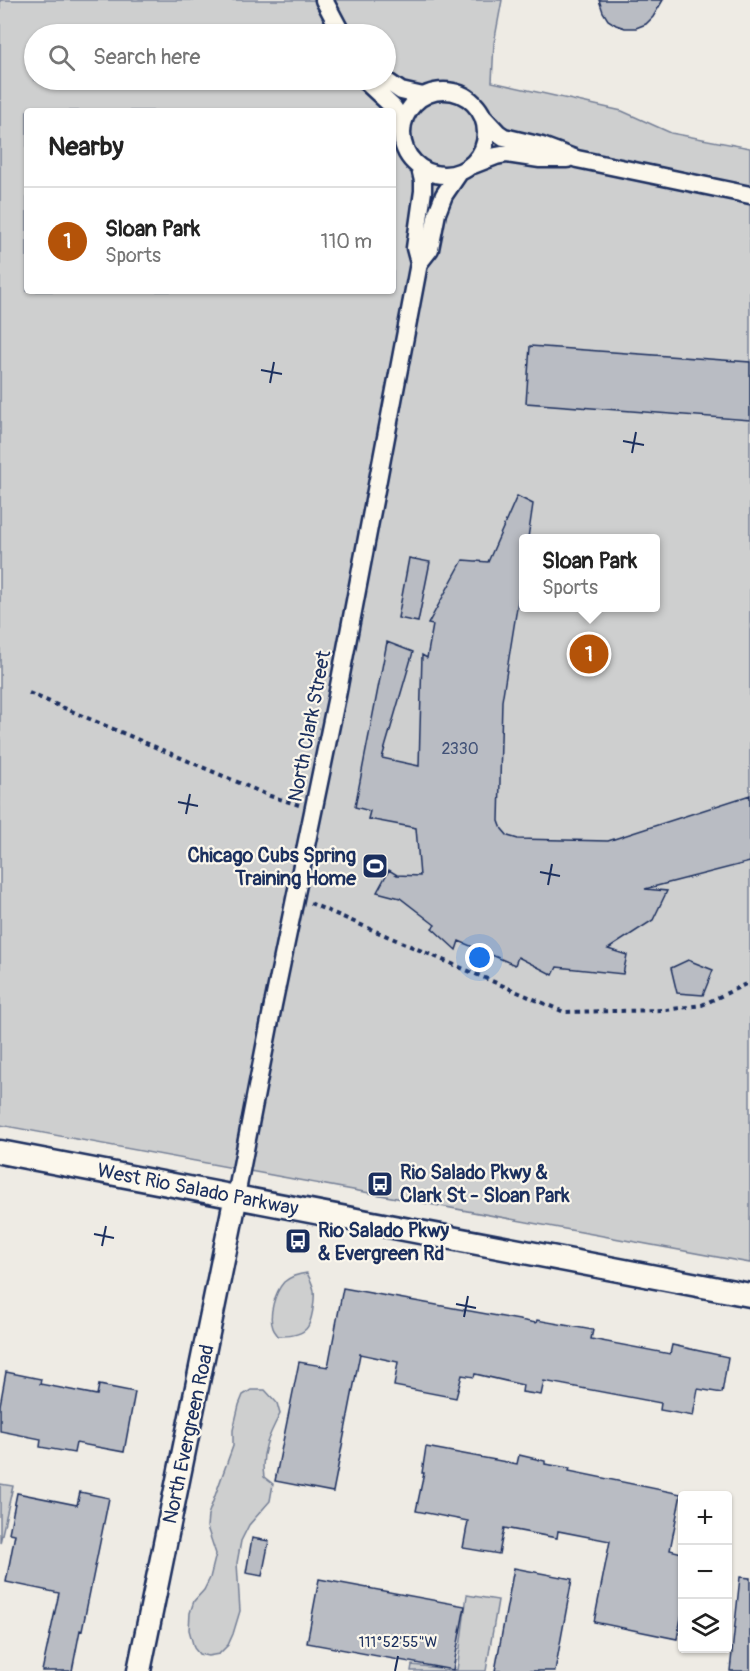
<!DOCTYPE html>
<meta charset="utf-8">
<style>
:root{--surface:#fff;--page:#f2f2f2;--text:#222;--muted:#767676;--line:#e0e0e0;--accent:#b45309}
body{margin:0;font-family:Pangolin,sans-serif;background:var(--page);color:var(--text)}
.controls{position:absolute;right:18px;bottom:18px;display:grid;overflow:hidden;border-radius:6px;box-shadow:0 2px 4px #0004}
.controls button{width:54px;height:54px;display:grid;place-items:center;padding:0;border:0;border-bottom:2px solid var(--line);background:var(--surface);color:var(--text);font:30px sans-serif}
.you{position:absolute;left:480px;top:958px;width:21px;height:21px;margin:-15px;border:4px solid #fff;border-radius:50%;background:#1a73e8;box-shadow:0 0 0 9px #1a73e833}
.badge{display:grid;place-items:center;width:39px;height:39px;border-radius:50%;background:var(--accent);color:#fff;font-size:20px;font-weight:700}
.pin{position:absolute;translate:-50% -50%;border:3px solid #fff;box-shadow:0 2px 6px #0006}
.popup{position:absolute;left:519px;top:534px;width:141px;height:78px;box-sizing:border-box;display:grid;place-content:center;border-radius:6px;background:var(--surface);filter:drop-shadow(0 2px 4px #0005);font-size:20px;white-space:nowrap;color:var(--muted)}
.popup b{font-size:22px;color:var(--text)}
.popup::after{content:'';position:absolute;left:50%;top:100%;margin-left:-12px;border:12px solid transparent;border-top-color:var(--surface)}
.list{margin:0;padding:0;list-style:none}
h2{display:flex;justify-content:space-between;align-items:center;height:78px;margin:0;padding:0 24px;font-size:26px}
h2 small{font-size:20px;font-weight:400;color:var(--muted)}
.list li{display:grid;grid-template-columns:39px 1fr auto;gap:18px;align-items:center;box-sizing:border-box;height:108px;padding:0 24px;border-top:2px solid var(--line)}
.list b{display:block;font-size:22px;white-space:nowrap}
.list p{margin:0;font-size:20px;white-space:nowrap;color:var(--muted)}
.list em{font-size:20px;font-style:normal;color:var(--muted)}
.icon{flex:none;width:33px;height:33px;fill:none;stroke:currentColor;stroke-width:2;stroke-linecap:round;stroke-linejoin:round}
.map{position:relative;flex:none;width:750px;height:1671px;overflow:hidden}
.search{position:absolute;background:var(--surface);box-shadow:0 2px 4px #0004;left:24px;top:24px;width:372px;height:66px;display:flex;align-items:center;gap:15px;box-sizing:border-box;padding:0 21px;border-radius:33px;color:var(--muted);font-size:22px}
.panel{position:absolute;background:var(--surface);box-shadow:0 2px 4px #0004;left:24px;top:108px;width:372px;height:186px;border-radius:6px}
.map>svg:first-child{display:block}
</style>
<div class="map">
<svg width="750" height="1671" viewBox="0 0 750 1671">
<rect width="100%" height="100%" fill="#eeebe4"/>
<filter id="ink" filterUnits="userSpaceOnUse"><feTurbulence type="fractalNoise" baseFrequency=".0167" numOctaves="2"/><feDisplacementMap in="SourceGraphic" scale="12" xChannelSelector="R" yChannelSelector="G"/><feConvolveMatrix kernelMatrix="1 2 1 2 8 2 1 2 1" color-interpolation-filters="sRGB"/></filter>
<g filter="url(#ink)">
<path fill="#cecfcf" stroke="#747f96" stroke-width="1.5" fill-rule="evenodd" d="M0,0H502L494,43L492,82L622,111L671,133L750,148V1263L0,1125ZM34,34H386V80H34ZM27,111H393V291H27ZM523,538H655V608H523Z
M307,1273C310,1279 313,1284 314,1291C315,1300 312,1323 306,1329C299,1336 287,1336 278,1336C277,1334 274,1331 273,1328C268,1315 275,1292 284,1282C291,1276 298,1274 307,1273Z
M251,1390H265L277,1403L280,1414C269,1435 260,1453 264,1477L273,1484L270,1501L249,1525L241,1541L237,1563L240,1611L233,1634L228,1645L219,1654L208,1656L199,1654L194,1648L189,1630L190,1613L194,1601L204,1590L210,1578L216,1554L207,1527L208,1515L233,1446V1430L239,1405L243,1395Z
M0,1484L13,1486L0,1543Z
M467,1595L498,1600L486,1671H411L412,1665L457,1670Z"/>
<path fill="#b9bcc3" stroke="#1b2f5e" stroke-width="1.5" d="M599,0H663L653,17L646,24L636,28H625L616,25L608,20L603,12Z
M530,346L750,362V420L526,403Z
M517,496L533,504L528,538H523V570L502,701L499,821L502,829L508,836L518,839L608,841L750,795V862L645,889L667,891L653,920L608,949L627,955L623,974L557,967L553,975L518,957L515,965L459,941L456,950L432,928L435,925L400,898L377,892L389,870L397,875L420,876L416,828L368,819L370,811L355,807L387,642L413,652L382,758L419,766L422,655L427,658L433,625L428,624L463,560L488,562Z
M409,558L430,562L418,622L398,618Z
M688,960L713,970L703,995L677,993L671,968Z
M343,1288L536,1323L537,1320L593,1330L591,1339L670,1354L672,1345L728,1357L722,1393L698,1389L693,1416L660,1410L661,1403L544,1381L541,1395L522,1392L523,1385L475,1374L474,1377L462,1375L456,1398L394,1386L398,1362L360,1354L333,1492L275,1481L299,1362L328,1367Z
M6,1372L41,1379L40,1384L97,1395L99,1385L135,1392L124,1452L76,1443L74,1453L40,1447L41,1439L0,1431V1405Z
M426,1447L517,1464L519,1455L545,1461V1464L570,1468L569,1471L681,1494L670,1550L682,1553V1613L677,1639L594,1622L610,1541L558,1531L557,1538L504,1528L499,1554L463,1548L468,1521L416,1511L424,1473H422Z
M80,1492L109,1498L82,1631L80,1630L72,1671H42L59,1593L6,1582L15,1534L9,1533L17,1493L77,1505Z
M252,1538L269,1541L262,1576L246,1573Z
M514,1568L572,1579L555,1671H495Z
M740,1577L750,1578V1671H730Z
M319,1579L465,1606L453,1670L307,1643Z"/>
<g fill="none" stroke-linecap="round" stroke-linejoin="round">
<g stroke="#1b2f5e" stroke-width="21">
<path id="street" d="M324,0L342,34
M364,80L393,107L403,122
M385,80L401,91L423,96
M402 133a42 42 0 1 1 84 0a42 42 0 1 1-84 0Z
M484,118L498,133L504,137L542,146L577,159L750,195
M473,165L496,156L507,154L540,159H567
M419,263L415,248L423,191V181L420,168
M236,1196L273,1005L337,696L419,263L430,249L437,213L444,195L459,173"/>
</g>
<g stroke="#1b2f5e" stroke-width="27">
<path id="secondary" d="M0,1152L750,1295
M139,1671L236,1196"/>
</g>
<path stroke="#1b2f5e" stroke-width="4" stroke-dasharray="4.5 4.5" stroke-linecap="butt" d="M29,693L270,796L299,805
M310,903L564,1012L666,1010L702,1005L750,982"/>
<use href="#street" stroke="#fbf7ec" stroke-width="16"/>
<use href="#secondary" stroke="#fbf7ec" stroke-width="22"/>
</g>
</g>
<path fill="none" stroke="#1b2f5e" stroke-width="2" d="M261,370L282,374M270,383L274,362M623,441L644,445M632,453L636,432M178,802L198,806M186,814L190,794M540,872L560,876M548,885L552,864M94,1234L114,1238M102,1246L106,1226M456,1304L476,1308M464,1317L468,1296M395,1671L398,1656"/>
<defs>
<g id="stadium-square" transform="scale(1.35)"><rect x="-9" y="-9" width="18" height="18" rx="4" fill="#1b2f5e" stroke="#fbf7ec"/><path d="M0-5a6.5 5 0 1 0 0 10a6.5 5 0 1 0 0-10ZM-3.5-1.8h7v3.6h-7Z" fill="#fff"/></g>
<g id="bus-square" transform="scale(1.35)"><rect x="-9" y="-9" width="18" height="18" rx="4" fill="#1b2f5e" stroke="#fbf7ec"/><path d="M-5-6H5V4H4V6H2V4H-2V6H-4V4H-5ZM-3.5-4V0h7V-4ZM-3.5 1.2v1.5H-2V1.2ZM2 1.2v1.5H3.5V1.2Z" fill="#fff"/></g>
</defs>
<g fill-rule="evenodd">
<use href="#stadium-square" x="375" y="866"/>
<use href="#bus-square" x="380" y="1184"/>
<use href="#bus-square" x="298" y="1241"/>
</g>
<g text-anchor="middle" stroke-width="4.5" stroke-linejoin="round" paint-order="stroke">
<g font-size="16" fill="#425277">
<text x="460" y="754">2330</text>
</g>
<g font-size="20" fill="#1b2f5e" stroke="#fbf7ec">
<text transform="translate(309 726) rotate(-79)" y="7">North Clark Street</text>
<text transform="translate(198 1189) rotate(11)" y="7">West Rio Salado Parkway</text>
<text transform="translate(188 1434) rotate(-78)" y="7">North Evergreen Road</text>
</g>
<g font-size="20" font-weight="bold" fill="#1b2f5e" stroke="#fbf7ec" text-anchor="start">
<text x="356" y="862" text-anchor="end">Chicago Cubs Spring<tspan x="356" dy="23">Training Home</tspan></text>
<text x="400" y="1179">Rio Salado Pkwy &amp;<tspan x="400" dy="23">Clark St - Sloan Park</tspan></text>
<text x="318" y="1237">Rio Salado Pkwy<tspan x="318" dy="23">&amp; Evergreen Rd</tspan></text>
</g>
</g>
<g font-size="15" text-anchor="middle" fill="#1b2f5e" stroke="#fbf7ec" stroke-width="4.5" stroke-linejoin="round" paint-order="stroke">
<text x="398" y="1647">111°52'55"W</text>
</g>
</svg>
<div class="controls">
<button>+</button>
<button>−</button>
<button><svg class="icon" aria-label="layers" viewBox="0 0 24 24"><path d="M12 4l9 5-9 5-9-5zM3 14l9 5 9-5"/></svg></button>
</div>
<div class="you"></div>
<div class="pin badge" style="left:589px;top:654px">1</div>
<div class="popup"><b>Sloan Park</b>Sports</div>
<div class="search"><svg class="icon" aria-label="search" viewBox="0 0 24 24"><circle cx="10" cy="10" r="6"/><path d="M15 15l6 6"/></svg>Search here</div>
<section class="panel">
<h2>Nearby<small></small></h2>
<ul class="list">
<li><span class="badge">1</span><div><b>Sloan Park</b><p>Sports</p></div><em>110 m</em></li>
</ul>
</section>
</div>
